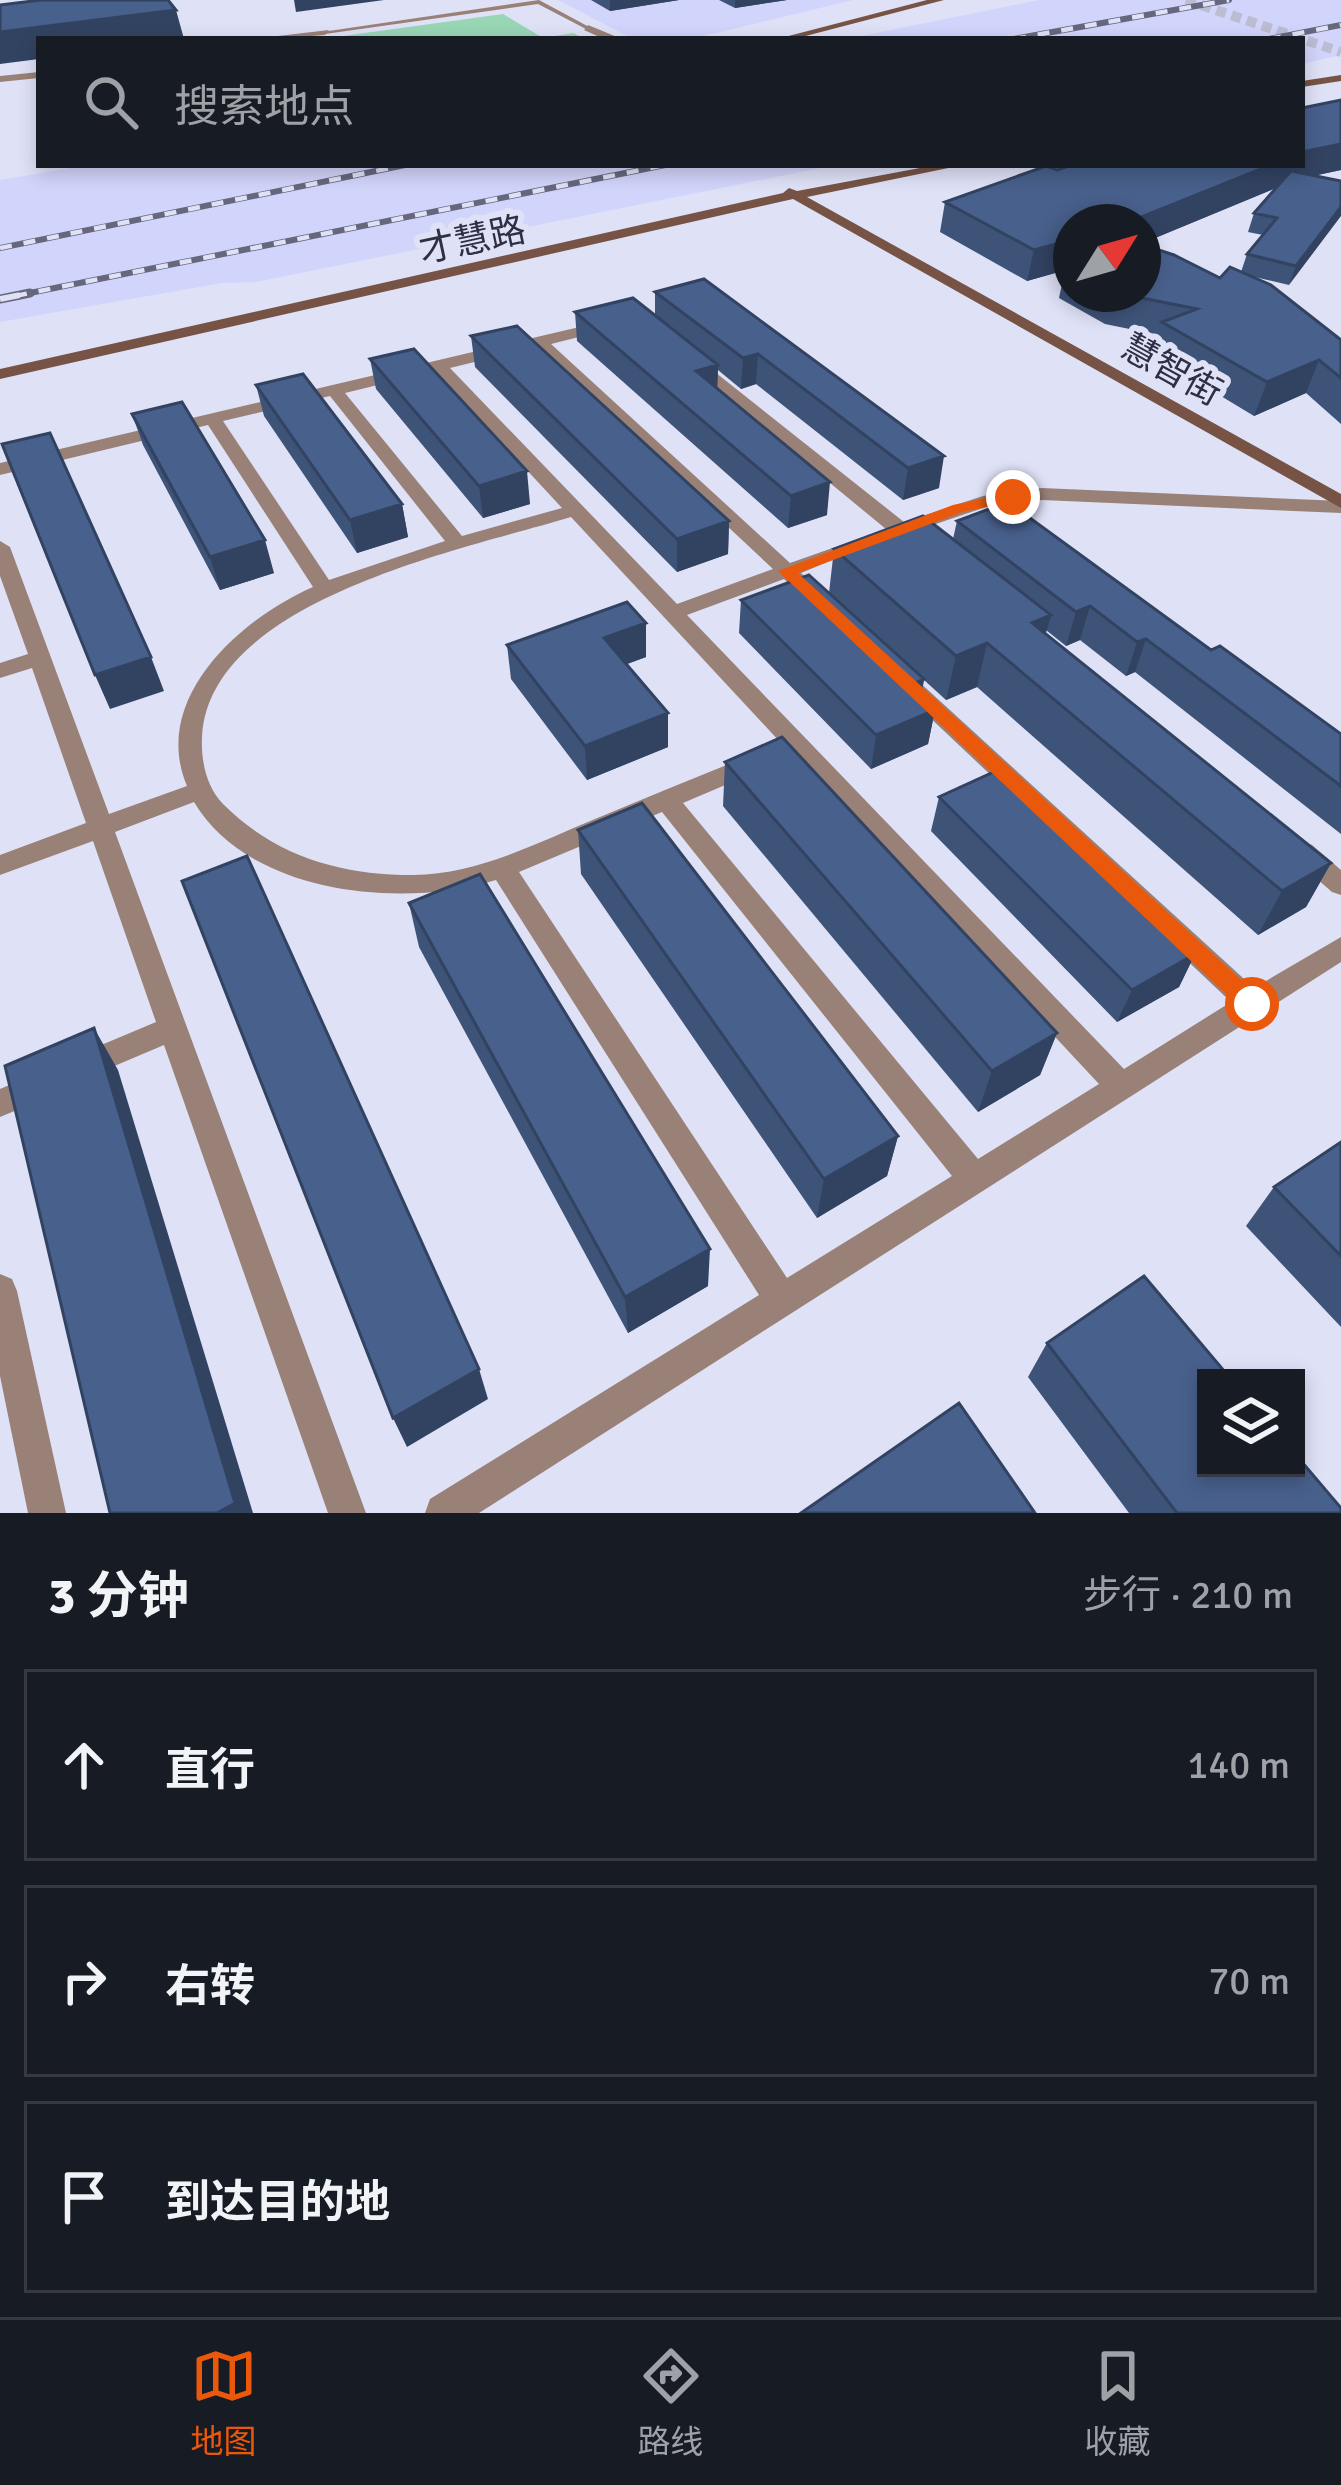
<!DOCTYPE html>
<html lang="zh">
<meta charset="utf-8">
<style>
:root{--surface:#171b24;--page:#242831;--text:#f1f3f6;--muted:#9ea1a6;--line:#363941;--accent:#ea580c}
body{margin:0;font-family:Signika,"Noto Sans SC",sans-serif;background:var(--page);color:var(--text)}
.controls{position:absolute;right:36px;bottom:36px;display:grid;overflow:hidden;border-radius:0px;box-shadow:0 6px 18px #0003}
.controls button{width:108px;height:108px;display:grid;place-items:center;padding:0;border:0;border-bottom:3px solid var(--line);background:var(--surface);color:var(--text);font:60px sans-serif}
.compass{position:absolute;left:1053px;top:204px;width:108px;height:108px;border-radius:50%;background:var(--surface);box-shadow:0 6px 18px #0003;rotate:53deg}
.stop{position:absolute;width:36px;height:36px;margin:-27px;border:9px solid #ea580c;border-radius:50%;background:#fff}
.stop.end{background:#ea580c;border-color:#fff;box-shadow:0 3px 12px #0008}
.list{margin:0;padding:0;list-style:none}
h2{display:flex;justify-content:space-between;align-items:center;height:156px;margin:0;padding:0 48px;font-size:51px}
h2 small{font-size:39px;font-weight:400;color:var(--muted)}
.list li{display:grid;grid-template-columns:78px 1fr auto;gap:36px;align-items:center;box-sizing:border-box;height:192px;margin:0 24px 24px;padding:0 24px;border:3px solid var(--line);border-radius:0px}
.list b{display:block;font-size:45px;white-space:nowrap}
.list em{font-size:39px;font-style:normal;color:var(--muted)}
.icon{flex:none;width:66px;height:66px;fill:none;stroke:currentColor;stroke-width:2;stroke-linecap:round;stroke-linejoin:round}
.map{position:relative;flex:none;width:1341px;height:1513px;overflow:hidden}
.search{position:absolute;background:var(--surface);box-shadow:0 6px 18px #0003;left:36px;right:36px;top:36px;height:132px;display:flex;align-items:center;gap:30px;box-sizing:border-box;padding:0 42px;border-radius:0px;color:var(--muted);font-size:45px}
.sheet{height:804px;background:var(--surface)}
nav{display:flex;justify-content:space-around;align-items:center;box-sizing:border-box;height:168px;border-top:3px solid var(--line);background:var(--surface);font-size:33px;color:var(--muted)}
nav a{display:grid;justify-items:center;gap:6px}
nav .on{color:var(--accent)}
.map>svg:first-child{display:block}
</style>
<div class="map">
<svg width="1341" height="1513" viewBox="0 0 1341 1513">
<rect width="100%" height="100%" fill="#dfe1f7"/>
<path fill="#d2d5fb" d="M558,0H853L691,39H633Z
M1039,0H1341V55L1302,64V39H846Z
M88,165H835L256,282L222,283L0,322V180Z"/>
<path fill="#98d6b6" d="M503,14L543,38L573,33L586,39H321Z"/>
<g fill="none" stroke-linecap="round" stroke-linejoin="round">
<path stroke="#bcbdd3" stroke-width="10" stroke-dasharray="10 6" stroke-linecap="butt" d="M1186,0L1341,52"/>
<path fill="#9a8177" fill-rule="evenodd" d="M539,0L591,28L586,29L538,4L325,34L322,32Z"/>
<path fill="#9a8177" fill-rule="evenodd" d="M588,25L617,37L618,39H604L584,30Z
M329,30L325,35L273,39L278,36Z
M39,72V78L0,82V76Z
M605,321L611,323V329L551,344L790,563L861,538L871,544L801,573L826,596L830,601L826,606H812L784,579L687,615L1124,1069L1231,1002L889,679L886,674L889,669H905L1254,988L1341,937V962L479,1513H425L430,1499L759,1295L496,880C403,909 249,895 194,802L115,832L366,1513H328L164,1045L79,1081L68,1077L64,1068L68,1059L156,1022L93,841L0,875V855L86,823L32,668L0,678V663L28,654L0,576V541L10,547L109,814L187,786C150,699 240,619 313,587L208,425L0,475V463ZM536,347L773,569L677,604L450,368ZM435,371L562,508L462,536L345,393ZM330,396L445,541L329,580L223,421ZM571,517L781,743C719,768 657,793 595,819C537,843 478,874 413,875C340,875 275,856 223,804C206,786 201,761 202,737C209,599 466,549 571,517ZM793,756L1099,1084L978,1159L683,803ZM662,812L952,1176L787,1278L519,872Z
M689,361H701L904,522L983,496L1042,488L1341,501V513L1042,500L986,507L915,531L930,545L920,551L892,534L689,367Z
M1303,842L1312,845L1341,870V895L1332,892L1294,859L1290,852L1294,845Z
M42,1071L53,1075L57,1085L53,1095L0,1117V1089Z
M0,1274L12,1279L17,1291L66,1513H28L0,1376Z"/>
<path fill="#765345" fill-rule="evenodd" d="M927,0H944L794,39H777Z
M1341,75V81L1302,87V81Z
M936,165H963L807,197L1341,494V508L793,199L0,379V369L783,193L789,188L797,191Z"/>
<g stroke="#66677d" stroke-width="6">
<path id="rail-far1" d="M1014,39L1229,0
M1269,39L1341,25
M0,248L405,165
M15,296L665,165"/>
</g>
<g stroke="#66677d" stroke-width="9">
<path id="rail" d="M0,299L30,293"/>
</g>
<use href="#rail-far1" stroke="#dfe1f7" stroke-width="4.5" stroke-dasharray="12" stroke-linecap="butt"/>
<use href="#rail" stroke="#dfe1f7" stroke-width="6" stroke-dasharray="20" stroke-linecap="butt"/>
</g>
<path fill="#3e5378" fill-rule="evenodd" d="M591,0H679L610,11Z
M719,0H787L735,8Z
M1341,100V170L1313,176L1341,181L1289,285L1250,276L1341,340V424L1306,393L1254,416L1153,355L1159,335L1105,324L1059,298L1065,270L1027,281L940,232L945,202L1057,170ZM1276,188L1254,213L1248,232L1263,235L1247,254L1241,272L1220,278L1143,294H1071V222H1143V243Z
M704,279L939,488L903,500L756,384L741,389L718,370L717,389L827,515L788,528L577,341L575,312L655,316V292Z
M471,336L729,521L728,554L677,572L475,367Z
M370,359L530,504L483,518L376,389Z
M256,385L402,504L408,537L357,553L264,416Z
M132,414L274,573L220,590L143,445Z
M957,521L1211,650L1341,734V834L1135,672L1126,676L1080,640L1066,646L1046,630L1045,634L1331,863L1306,907L1258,935L977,687L946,700L924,680L921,697L935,710L928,744L871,769L739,633L741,600L829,593L834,549L953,539Z
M507,645L646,657L626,664L668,713V747L587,780L511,679Z
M725,762L1057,1033L1040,1075L978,1112L723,806Z
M939,797L1195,954L1179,987L1117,1022L931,831Z
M578,830L898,1136L887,1176L817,1218L581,874Z
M409,903L708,1286L628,1333L419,947Z
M1341,1142V1327L1246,1226L1274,1187Z
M1047,1343L1341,1513H1129L1028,1377Z"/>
<path fill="#324362" d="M294,0H384L296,12Z
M610,0H679L610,11Z
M735,0H787L735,8Z
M176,10L184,39H39V59L0,64V32Z
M1341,144V170L1279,183L1278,187L1143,243V222H1129L1271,165H1302V152Z
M1341,207V216L1289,285L1296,266Z
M1071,240L1066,270L1027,281L1034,250Z
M758,354L756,384L741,389L743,358Z
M1319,360L1306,393L1254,416L1267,382Z
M718,365L717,396L696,371Z
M944,456L939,488L903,500L908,468Z
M527,471L530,504L483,518L479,486Z
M830,482L827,515L788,528L791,496Z
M402,504L408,537L357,553L350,520Z
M729,521L728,554L677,572V539Z
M265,540L274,573L220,590L210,557Z
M1090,606L1080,640L1066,646L1076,612Z
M1051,615L1039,658L1032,623Z
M646,623V657L606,672L604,638Z
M1146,639L1135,672L1126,676L1137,642Z
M987,643L977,687L946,700L956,656Z
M151,657L164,691L110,709L95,675Z
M924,679L918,713L909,686Z
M935,710L928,744L871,769L876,735Z
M668,713V747L587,780L585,746Z
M1331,863L1306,907L1258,935L1282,891Z
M1195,954L1179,987L1117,1022L1132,990Z
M94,1028L118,1070L253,1513H217Z
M1057,1033L1040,1075L978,1112L992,1071Z
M898,1136L887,1176L817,1218L824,1179Z
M710,1249L708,1286L628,1333L625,1297Z
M479,1369L488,1399L407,1447L393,1418Z"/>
<path fill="#48608c" stroke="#324362" stroke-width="3" d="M41,0H168L176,10L0,32V5Z
M1341,100V144L1302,152V108Z
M1072,165H1271L1129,222H1071V240L1034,250L945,202L1046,166L1057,170Z
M1291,171L1341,181V207L1296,266L1247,254L1277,218L1254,213Z
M1143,245L1174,255L1220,278L1230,267L1271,285L1341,340V378L1319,360L1267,382L1162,322L1197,309L1122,294H1143Z
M1071,249V270L1066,267Z
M704,279L944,456L908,468L758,354L743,358L655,292Z
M633,298L718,365L696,371L830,482L791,496L575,312Z
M517,326L729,521L677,539L471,336Z
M414,349L527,471L479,486L370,359Z
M303,374L402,504L350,520L256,385Z
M182,402L265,540L210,557L132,414Z
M50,433L151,657L95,675L2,444Z
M1008,502L1211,650L1220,646L1341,734V786L1146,639L1137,642L1090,606L1076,612L957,521Z
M923,516L1051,615L1032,623L1331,863L1282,891L987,643L956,656L834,549Z
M809,575L924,679L909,686L935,710L876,735L741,600Z
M627,602L646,623L604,638L668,713L585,746L507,645Z
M782,737L1057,1033L992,1071L725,762Z
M998,770L1195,954L1132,990L939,797Z
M642,803L898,1136L824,1179L578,830Z
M247,856L479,1369L393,1418L182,881Z
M480,874L710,1249L625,1297L409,903Z
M94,1028L235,1503L217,1513H110L5,1066Z
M1341,1142V1256L1274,1187Z
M1144,1276L1230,1378H1206V1468H1296V1455L1341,1508V1513H1177L1047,1343Z
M959,1403L1035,1513H801Z"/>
<path fill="#ea580c" d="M1013,492L1019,500L963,512L798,573L1260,997V1011H1244L778,571L953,505Z"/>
<g text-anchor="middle" stroke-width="12" stroke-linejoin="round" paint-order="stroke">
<g font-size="36" fill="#2e2f44" stroke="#dfe1f7">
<text transform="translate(472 239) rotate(-12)" y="13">才慧路</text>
<text transform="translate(1172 369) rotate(29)" y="13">慧智街</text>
</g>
</g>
</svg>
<div class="controls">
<button><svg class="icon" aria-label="layers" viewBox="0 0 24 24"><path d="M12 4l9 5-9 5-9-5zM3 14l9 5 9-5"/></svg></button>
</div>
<svg class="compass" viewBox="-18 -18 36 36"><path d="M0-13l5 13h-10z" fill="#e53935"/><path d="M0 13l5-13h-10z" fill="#9ea1a6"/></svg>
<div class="stop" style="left:1252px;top:1004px"></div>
<div class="stop end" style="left:1013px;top:497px"></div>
<div class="search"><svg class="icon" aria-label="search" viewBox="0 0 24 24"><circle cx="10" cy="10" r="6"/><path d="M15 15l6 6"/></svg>搜索地点</div>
</div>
<section class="sheet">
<h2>3 分钟<small>步行 · 210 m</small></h2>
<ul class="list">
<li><svg class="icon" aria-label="ahead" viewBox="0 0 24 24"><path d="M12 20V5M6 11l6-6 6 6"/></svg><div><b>直行</b></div><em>140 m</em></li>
<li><svg class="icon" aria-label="right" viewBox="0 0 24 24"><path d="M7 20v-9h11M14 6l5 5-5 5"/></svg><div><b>右转</b></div><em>70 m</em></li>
<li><svg class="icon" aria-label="arrive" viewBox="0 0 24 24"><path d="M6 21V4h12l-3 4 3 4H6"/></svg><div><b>到达目的地</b></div></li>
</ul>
</section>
<nav>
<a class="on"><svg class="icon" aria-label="map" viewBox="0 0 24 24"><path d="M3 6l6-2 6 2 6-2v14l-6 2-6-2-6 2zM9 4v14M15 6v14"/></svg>地图</a>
<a><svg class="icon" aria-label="directions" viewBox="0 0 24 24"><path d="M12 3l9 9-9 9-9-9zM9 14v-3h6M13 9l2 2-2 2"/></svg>路线</a>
<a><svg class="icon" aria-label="saved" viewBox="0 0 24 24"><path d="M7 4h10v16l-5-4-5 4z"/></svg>收藏</a>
</nav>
